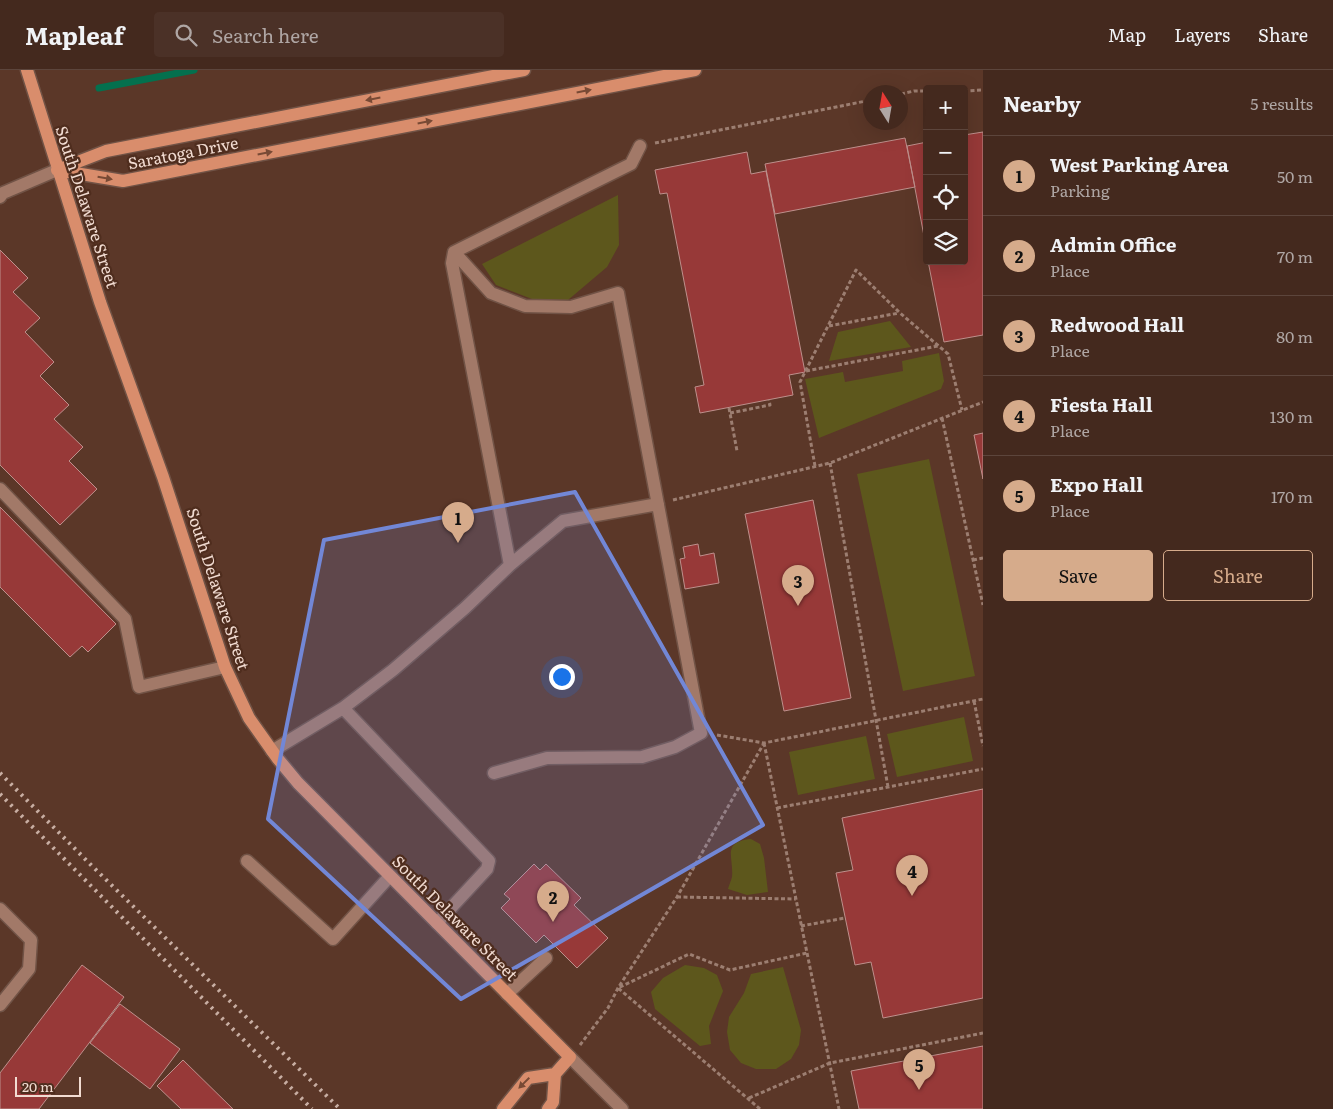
<!DOCTYPE html>
<meta charset="utf-8">
<style>
:root{--surface:#44291e;--page:#4b3127;--text:#f1f3f6;--muted:#afa6a4;--line:#5c453c;--accent:#d6ab8b}
body{margin:0;font-family:Literata,serif;background:var(--page);color:var(--text)}
.controls{position:absolute;right:15px;top:15px;display:grid;overflow:hidden;border-radius:5px;box-shadow:0 5px 20px #0002}
.controls button{width:45px;height:45px;display:grid;place-items:center;padding:0;border:0;border-bottom:1px solid var(--line);background:var(--surface);color:var(--text);font:25px sans-serif}
.compass{position:absolute;left:863px;top:15px;width:45px;height:45px;border-radius:50%;background:var(--surface);box-shadow:0 5px 20px #0002;rotate:349deg}
.scale{position:absolute;left:15px;bottom:12px;width:66px;box-sizing:border-box;padding-left:5px;border:2px solid #f2dcd2;border-top:0;font-size:14px;line-height:18px;white-space:nowrap;color:#f2dcd2;-webkit-text-stroke:4px #4f2d1e;paint-order:stroke}
.you{position:absolute;left:561px;top:606px;width:18px;height:18px;margin:-12px;border:4px solid #fff;border-radius:50%;background:#1a73e8;box-shadow:0 0 0 8px #1a73e833}
.badge{display:grid;place-items:center;width:32px;height:32px;border-radius:50%;background:var(--accent);color:#111;font-size:16px;font-weight:700}
.pin{position:absolute;translate:-50% -41px;filter:drop-shadow(0 1px 2px #0008)}
.pin::after{content:'';position:absolute;top:26px;width:18px;height:15px;background:inherit;clip-path:polygon(0 0,100% 0,50% 100%)}
.list{margin:0;padding:0;list-style:none}
h2{display:flex;justify-content:space-between;align-items:center;height:65px;margin:0;padding:0 20px;font-size:21px}
h2 small{font-size:16px;font-weight:400;color:var(--muted)}
.list li{display:grid;grid-template-columns:32px 1fr auto;gap:15px;align-items:center;box-sizing:border-box;height:80px;padding:0 20px;border-top:1px solid var(--line)}
.list b{display:block;font-size:19px;white-space:nowrap}
.list p{margin:0;font-size:16px;white-space:nowrap;color:var(--muted)}
.list em{font-size:16px;font-style:normal;color:var(--muted)}
.actions{display:flex;gap:10px;padding:15px 20px}
.actions a{flex:1;padding:11px 0;border:1px solid var(--accent);border-radius:5px;text-align:center;font-size:18px;color:var(--accent)}
.actions .main{background:var(--accent);color:#111}
.icon{flex:none;width:28px;height:28px;fill:none;stroke:currentColor;stroke-width:2;stroke-linecap:round;stroke-linejoin:round}
.map{position:relative;flex:none;width:983px;height:1039px;overflow:hidden}
header{display:flex;align-items:center;gap:30px;box-sizing:border-box;height:70px;padding:0 25px;background:var(--surface);border-bottom:1px solid var(--line)}
header strong{font-size:24px}
nav{display:flex;gap:28px;margin-inline-start:auto;font-size:18px}
.search{width:350px;height:45px;background:var(--page);display:flex;align-items:center;gap:12px;box-sizing:border-box;padding:0 18px;border-radius:5px;color:var(--muted);font-size:19px}
main{display:flex}
aside{flex:1;background:var(--surface)}
.map>svg:first-child{display:block}
</style>
<header>
<strong>Mapleaf</strong>
<div class="search"><svg class="icon" aria-label="search" viewBox="0 0 24 24"><circle cx="10" cy="10" r="6"/><path d="M15 15l6 6"/></svg>Search here</div>
<nav><a>Map</a><a>Layers</a><a>Share</a></nav>
</header>
<main>
<div class="map">
<svg width="983" height="1039" viewBox="0 0 983 1039">
<rect width="100%" height="100%" fill="#5b3728"/>
<path fill="#5d571c" d="M618,125L619,175L607,197L568,230L532,229L496,215L482,194Z
M890,251L911,277L829,291L838,262Z
M939,283L944,311L941,319L819,368L805,309L843,302L845,312L903,301L902,291Z
M929,389L975,606L903,621L857,404Z
M964,647L973,691L897,707L887,664Z
M866,666L875,709L798,725L789,682Z
M751,769L760,774L764,788L768,822L747,825L728,819C729,815 731,811 732,807C734,787 721,772 751,769Z
M685,895L704,898L717,905L723,921L709,956L711,974L700,976L655,939L651,922L663,908Z
M783,897L801,960L799,975L791,989L776,999H756L741,993L730,980L727,962L729,947L744,923L751,904Z"/>
<g fill="none" stroke-linecap="round" stroke-linejoin="round">
<path stroke="#04704e" stroke-width="7" d="M99,18L194,0"/>
</g>
<path fill="#973938" stroke="#be908c" d="M983,62V265L944,272L928,191H964V65Z
M905,68L915,117L775,144L765,94Z
M927,72V182L907,76Z
M747,82L751,104L766,101L805,302L789,305L793,325L700,343L695,317L704,315L667,123L660,124L655,100Z
M0,180L28,208L13,222L40,248L25,262L54,292L40,306L69,335L54,349L83,377L69,391L97,419L60,455L0,395Z
M983,363V409L974,365Z
M813,430L851,628L784,641L745,444Z
M0,437L116,554L88,582L82,576L70,587L0,517Z
M698,474L700,486L714,483L719,513L685,519L680,489L685,488L683,477Z
M983,719V928L883,948L871,892L855,895L836,803L853,800L842,748Z
M534,794L540,800L546,794L581,828L574,835L608,868L577,898L544,865L536,873L501,838L510,829L504,824Z
M82,895L124,927L39,1039H0V1003Z
M120,934L180,979L150,1019L90,973Z
M983,976V1039H859L851,1001Z
M183,990L233,1039H181L157,1016Z"/>
<g fill="none" stroke-linecap="round" stroke-linejoin="round">
<g stroke="#715346" stroke-width="15">
<path id="minor" d="M0,127L3,123L57,100
M454,182L491,223L525,236L571,237L618,223L701,663L675,677L642,687L547,688L494,703
M0,419L125,549L139,617L225,597
M510,495L452,193L454,182L631,94L640,76
M343,638L489,791L487,799L437,853
M272,681L343,638L393,600L465,538L510,495L563,451L658,434
M247,791L333,869L390,806
M0,839L31,870L29,899L0,935
M507,924L546,888
M570,987L622,1039"/>
</g>
<g stroke="#715346" stroke-width="15">
<path id="major" d="M27,0L100,232L163,407L225,597L249,648L278,689L298,713L570,987L555,1004L553,1032L548,1039
M57,100L123,111L695,0
M57,100L106,81L524,0
M503,1039L528,1008L555,1004"/>
</g>
<path stroke="#9c7e71" stroke-width="3" stroke-dasharray="4 2.5" stroke-linecap="butt" d="M964,21L983,20
M901,24L914,21H927
M655,73L871,30
M829,256L899,243
M806,301L938,276
M729,338L737,381
M730,343L770,335L769,330
M942,348L983,535
M830,393L888,717
M815,396L800,312L856,200L900,243L948,284L962,340
M673,430L830,393L983,332
M973,490L983,488
M974,631L983,676
M717,665L764,673L983,629
M764,673L839,1039
M777,738L983,699
M677,827L796,829
M801,856L845,848
M580,975L608,938L618,918L677,827L764,673
M749,1028L830,993L983,963
M760,1039L618,918L689,884L730,900L807,883"/>
<use href="#minor" stroke="#a27968" stroke-width="12"/>
<use href="#major" stroke="#d98d6c" stroke-width="12"/>
<path stroke="#c8aea3" stroke-width="4" stroke-dasharray="2.5 5" stroke-linecap="butt" d="M0,703L91,795L340,1039
M0,724L312,1039"/>
</g>
<defs><path id="oneway-solid" d="M-6-.8H1V-3.2L6.5 0L1 3.2V.8H-6Z" transform="scale(1.25)"/></defs>
<g fill="#784a35">
<use href="#oneway-solid" transform="translate(584 21) rotate(-11)"/>
<use href="#oneway-solid" transform="translate(373 29) rotate(169)"/>
<use href="#oneway-solid" transform="translate(425 52) rotate(-11)"/>
<use href="#oneway-solid" transform="translate(265 83) rotate(-11)"/>
<use href="#oneway-solid" transform="translate(105 108) rotate(10)"/>
<use href="#oneway-solid" transform="translate(524 1013) rotate(135)"/>
</g>
<path fill="#7287d6" fill-opacity="0.2" stroke="#7287d6" stroke-width="4" stroke-linejoin="round" d="M575,422L763,755L461,929L268,749L324,470Z"/>
<g text-anchor="middle" stroke-width="4.5" stroke-linejoin="round" paint-order="stroke">
<g font-size="16" fill="#f2dcd2" stroke="#4f2d1e">
<text transform="translate(183 83) rotate(-11)" y="6">Saratoga Drive</text>
<text transform="translate(87 137) rotate(72)" y="6">South Delaware Street</text>
<text transform="translate(218 519) rotate(72)" y="6">South Delaware Street</text>
<text transform="translate(455 848) rotate(45)" y="6">South Delaware Street</text>
</g>
</g>
</svg>
<div class="controls">
<button>+</button>
<button>−</button>
<button><svg class="icon" aria-label="locate" viewBox="0 0 24 24"><circle cx="12" cy="12" r="6"/><path d="M12 2v4M12 18v4M2 12h4M18 12h4"/></svg></button>
<button><svg class="icon" aria-label="layers" viewBox="0 0 24 24"><path d="M12 4l9 5-9 5-9-5zM3 14l9 5 9-5"/></svg></button>
</div>
<svg class="compass" viewBox="-18 -18 36 36"><path d="M0-13l5 13h-10z" fill="#e53935"/><path d="M0 13l5-13h-10z" fill="#afa6a4"/></svg>
<div class="scale">20 m</div>
<div class="you"></div>
<div class="pin badge" style="left:458px;top:473px">1</div>
<div class="pin badge" style="left:553px;top:852px">2</div>
<div class="pin badge" style="left:798px;top:536px">3</div>
<div class="pin badge" style="left:912px;top:826px">4</div>
<div class="pin badge" style="left:919px;top:1020px">5</div>
</div>
<aside>
<h2>Nearby<small>5 results</small></h2>
<ul class="list">
<li><span class="badge">1</span><div><b>West Parking Area</b><p>Parking</p></div><em>50 m</em></li>
<li><span class="badge">2</span><div><b>Admin Office</b><p>Place</p></div><em>70 m</em></li>
<li><span class="badge">3</span><div><b>Redwood Hall</b><p>Place</p></div><em>80 m</em></li>
<li><span class="badge">4</span><div><b>Fiesta Hall</b><p>Place</p></div><em>130 m</em></li>
<li><span class="badge">5</span><div><b>Expo Hall</b><p>Place</p></div><em>170 m</em></li>
</ul>
<div class="actions"><a class="main">Save</a><a>Share</a></div>
</aside>
</main>
